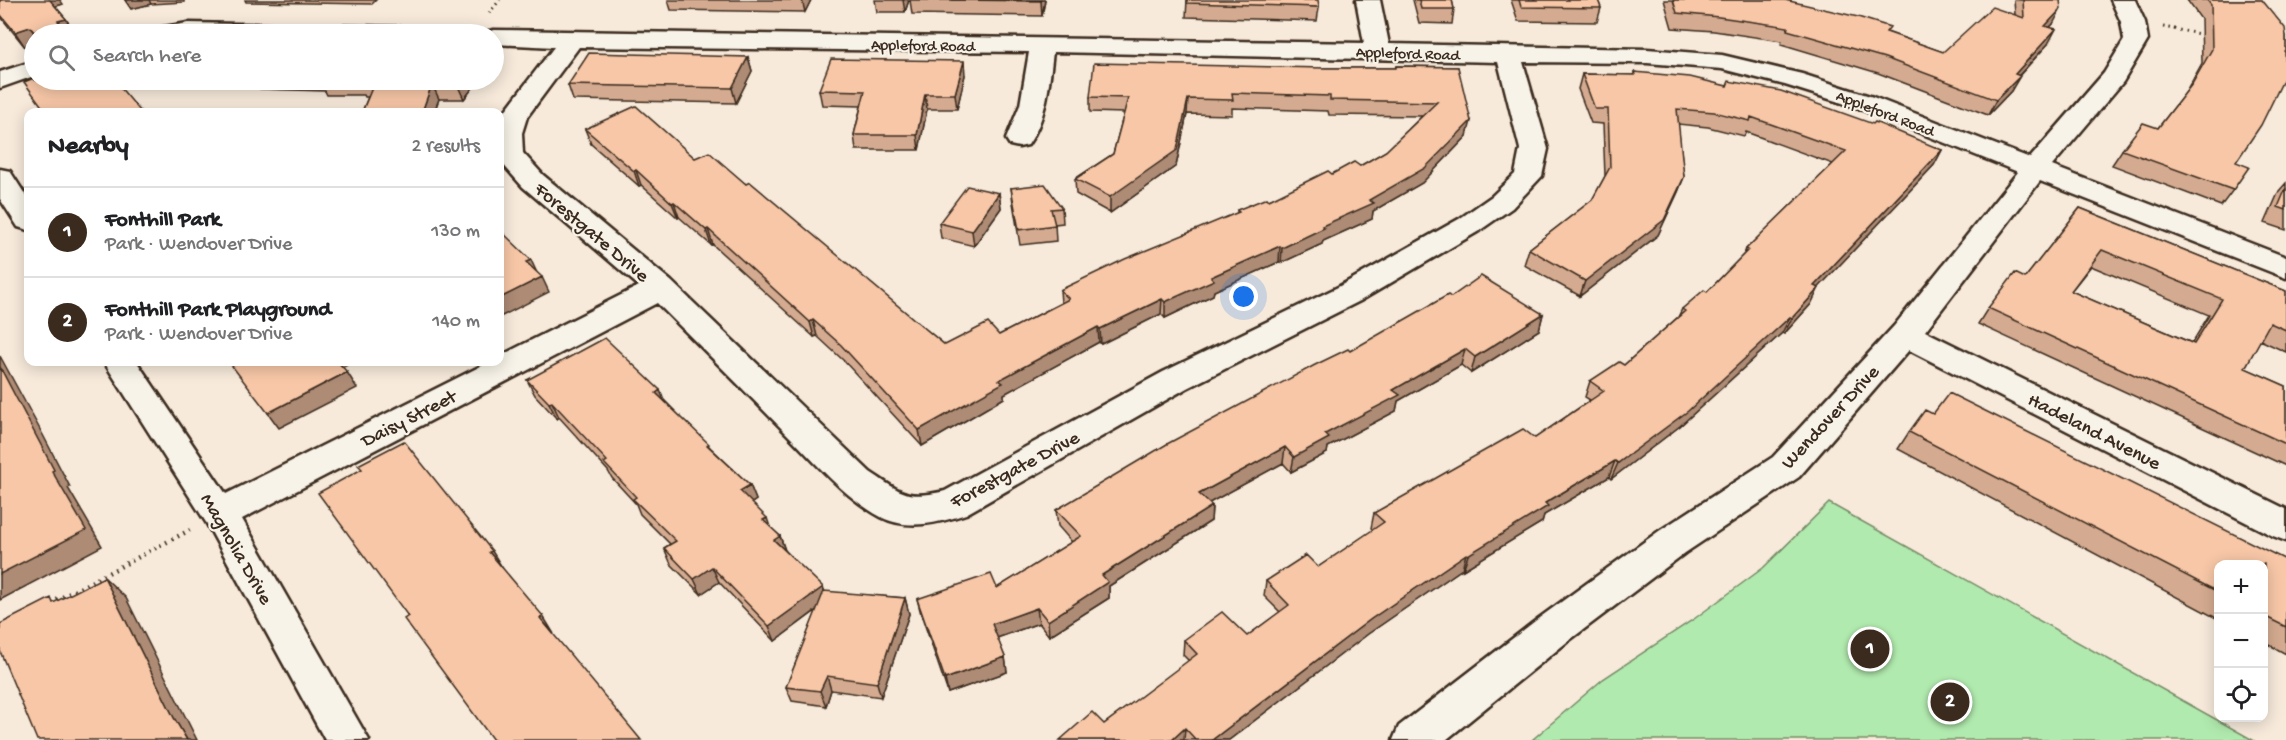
<!DOCTYPE html>
<meta charset="utf-8">
<style>
:root{--surface:#fff;--page:#f6f6f6;--text:#202124;--muted:#757577;--line:#e0e0e0;--accent:#3b2a1e}
body{margin:0;font-family:"Gochi Hand",sans-serif;background:var(--page);color:var(--text)}
.controls{position:absolute;right:18px;bottom:18px;display:grid;overflow:hidden;border-radius:12px;box-shadow:0 3px 15px #0003}
.controls button{width:54px;height:54px;display:grid;place-items:center;padding:0;border:0;border-bottom:2px solid var(--line);background:var(--surface);color:var(--text);font:30px sans-serif}
.you{position:absolute;left:1244px;top:297px;width:21px;height:21px;margin:-15px;border:4px solid #fff;border-radius:50%;background:#1a73e8;box-shadow:0 0 0 9px #1a73e833}
.badge{display:grid;place-items:center;width:39px;height:39px;border-radius:50%;background:var(--accent);color:#fff;font-size:20px;font-weight:700}
.pin{position:absolute;translate:-50% -50%;border:3px solid #fff;box-shadow:0 2px 6px #0006}
.list{margin:0;padding:0;list-style:none}
h2{display:flex;justify-content:space-between;align-items:center;height:78px;margin:0;padding:0 24px;font-size:26px}
h2 small{font-size:20px;font-weight:400;color:var(--muted)}
.list li{display:grid;grid-template-columns:39px 1fr auto;gap:18px;align-items:center;box-sizing:border-box;height:90px;padding:0 24px;border-top:2px solid var(--line)}
.list b{display:block;font-size:22px;white-space:nowrap}
.list p{margin:0;font-size:20px;white-space:nowrap;color:var(--muted)}
.list em{font-size:20px;font-style:normal;color:var(--muted)}
.icon{flex:none;width:33px;height:33px;fill:none;stroke:currentColor;stroke-width:2;stroke-linecap:round;stroke-linejoin:round}
.map{position:relative;flex:none;width:2286px;height:740px;overflow:hidden}
.search{position:absolute;background:var(--surface);box-shadow:0 3px 15px #0003;left:24px;top:24px;width:480px;height:66px;display:flex;align-items:center;gap:15px;box-sizing:border-box;padding:0 21px;border-radius:33px;color:var(--muted);font-size:22px}
.panel{position:absolute;background:var(--surface);box-shadow:0 3px 15px #0003;left:24px;top:108px;width:480px;height:258px;border-radius:12px}
.map>svg:first-child{display:block}
</style>
<div class="map">
<svg width="2286" height="740" viewBox="0 0 2286 740">
<rect width="100%" height="100%" fill="#f7eadb"/>
<filter id="ink" filterUnits="userSpaceOnUse"><feTurbulence type="fractalNoise" baseFrequency=".0167" numOctaves="2"/><feDisplacementMap in="SourceGraphic" scale="12" xChannelSelector="R" yChannelSelector="G"/><feConvolveMatrix kernelMatrix="1 2 1 2 8 2 1 2 1" color-interpolation-filters="sRGB"/></filter>
<g filter="url(#ink)">
<path fill="#b1eaae" stroke="#768a66" stroke-width="1.5" d="M1829,503L2253,740H1532L1603,679L1694,619L1763,568Z"/>
<g fill="none" stroke-linecap="round" stroke-linejoin="round">
<g stroke="#3b2a1e" stroke-width="5">
<path id="minor" d="M1356,0H1380L1389,44L1647,49L1722,55L1802,74L1873,97L2030,158L2104,73L2124,40L2121,22L2111,0H2135L2145,22L2148,40L2123,82L2052,166L2286,257V278L2040,181L1925,331L2286,509V541L2273,536L1909,350L1799,477L1685,553L1567,642L1446,740H1393L1399,726L1539,618L1659,531L1773,457L1894,326L2018,172L1855,107L1785,85L1722,69L1647,63L1523,62L1548,149L1542,176L1512,208L1479,231L1360,301L1187,388L966,514C939,523 908,531 881,517C844,497 815,462 786,433C743,389 700,346 657,303L242,519L369,740H325L207,524L104,362H137L226,494L489,362H500V356L639,286L523,187L500,161L501,116L554,47L494,44V34H484L485,32L494,30L1364,43ZM579,47L1029,52L1020,105L1006,139L1010,145L1019,147L1028,145C1047,118 1049,84 1053,52L1498,62L1520,149L1515,174L1492,196L1459,219L1338,287L1163,372L945,491C906,500 902,493 870,472L671,281L543,175L523,153L522,133L527,117Z
M188,23L404,27L412,29L416,34H148L152,29Z
M34,61V76L0,88V72Z
M0,169L10,171L28,199V230L18,227L0,199Z"/>
</g>
<path stroke="#3b2a1e" stroke-width="3" stroke-dasharray="1.5 4" stroke-linecap="butt" d="M489,13L500,0
M2163,27L2205,35"/>
<path stroke="#3b2a1e" stroke-width="4.5" stroke-dasharray="1.5 5" stroke-linecap="butt" d="M51,603L190,530"/>
<use href="#minor" fill="#f7f3e8" fill-rule="evenodd"/>
</g>
<path fill="#d4ab90" stroke="#3b2a1e" stroke-width="1.5" fill-rule="evenodd" d="M0,0L63,4L55,6L66,19L75,33L70,34H34L25,47L0,16Z
M125,0H184V2L151,4L131,9Z
M245,0H376L372,4L246,2Z
M668,0H811L805,12L671,10Z
M875,0H909L905,12H877Z
M910,0H1045L1042,16L912,14Z
M1187,0L1319,7L1317,21L1186,17Z
M1413,0H1452L1454,9L1452,24L1419,23Z
M1511,0H1598L1601,8L1597,22L1518,21Z
M1664,0H1785L1887,32L1943,52L2015,14L2014,0H2060L2053,24L2050,27L2048,44L2019,76L2011,91L1988,115L1878,73L1781,44L1782,41L1714,31L1672,28Z
M2187,0H2262L2286,36V56L2236,162L2233,190L2221,206L2112,165L2122,150L2158,128L2186,92L2202,63L2201,19Z
M748,57L752,71L736,103L573,100L568,85Z
M1396,66L1458,67L1467,136L1422,183L1373,211L1372,219L1323,241L1322,244L1281,263L1279,262L1214,291L1213,295L1165,318L1161,314L1101,344L1099,342L1004,394V398L922,446L844,361L817,336L814,337L713,245H711L679,217L678,218L641,185L639,186L591,144L585,129L695,158L746,184L945,345L999,335L1061,303L1060,290L1237,213V210L1269,200L1332,174L1360,166L1386,151L1422,116L1329,115L1328,111L1232,108V115L1187,114L1176,166L1110,213L1076,194L1075,179L1113,154L1124,113L1090,112V97L1325,68H1395Z
M1634,72L1942,150L1934,165L1818,288L1811,304L1784,334L1782,333L1680,426L1611,479L1609,477L1544,515L1542,522L1463,570L1462,569L1368,634L1229,740H1060L1104,724L1189,661L1183,655L1184,640L1247,636L1280,612L1264,596L1266,581L1318,567L1373,530L1371,528L1374,513L1535,438L1590,400L1585,397L1590,381L1624,365L1678,317L1682,309L1707,292L1744,254L1746,249L1833,164L1746,132L1744,136L1708,127L1678,124L1684,177L1678,192L1658,235L1580,296L1524,265L1529,249L1592,200L1605,176L1603,124L1591,123L1578,89L1582,74L1634,75Z
M965,75L957,109H927L919,150H856L854,135L861,106L822,105L819,90Z
M255,80H479L464,99H439L434,112H362L368,97H365L364,95H327L325,91L260,89Z
M2286,183V230L2265,223L2279,191Z
M1011,188L1062,208L1063,223L1055,224L1056,241L1020,245L1013,203Z
M999,193L1001,208L974,246L941,238L939,223Z
M2080,208L2286,291V352L2260,340L2245,368L2286,386V466L1978,324L1988,308L2025,278ZM2091,266L2209,315L2192,343L2071,291Z
M1451,297L1543,314L1539,330L1471,373L1461,365L1398,401L1396,411L1328,447L1327,453L1291,472L1283,463L1209,503L1212,506L1211,521L1109,586V598L1049,636L1039,623L997,638L1005,657L1007,672L948,693L921,614L917,599L997,588L1072,542L1058,526L1056,510L1350,351Z
M527,380L664,400L711,448L750,485L756,500L752,503L770,527L780,536L785,550L824,592L905,598L909,614L881,697L831,690L826,706L792,701L786,687L817,610L775,641L719,582L701,594L671,564L664,548L670,544L640,514L636,504L612,478L608,471L559,417L557,419L535,395Z
M1933,414L2286,560V654L2264,642V564H2218V619L1898,449L1909,432Z"/>
<path fill="#ad8b75" stroke="#3b2a1e" stroke-width="1.5" d="M49,0H60L63,4L53,7Z
M125,0H149L151,4L131,9Z
M802,0H811L805,12Z
M903,0H909L905,12Z
M1041,0H1045L1042,16L1041,1Z
M2061,9L2053,24L2037,40L2045,26Z
M66,19L75,33L67,34L58,21Z
M30,27L35,34H34V43L25,47L15,32Z
M2056,29L2048,44L2006,89L2015,74Z
M748,57L752,71L736,103L732,88Z
M964,61L965,75L957,109L955,94Z
M2020,76L2011,91L1988,115L1996,100Z
M461,80H479L464,99L457,84Z
M432,84L439,99L434,112H422Z
M925,94L927,109L919,150L917,135Z
M1188,99L1187,114L1176,166L1110,213V197Z
M1471,121L1467,136L1422,183L1373,211L1372,219L1323,241L1322,244L1281,263L1282,248L1369,200Z
M1942,150L1934,165L1806,301L1814,286Z
M636,170L641,185L639,186L634,171Z
M1684,177L1678,192L1658,235L1580,296L1585,281Z
M999,193L1001,208L974,246L972,231Z
M674,202L679,217L678,218L672,203Z
M708,229L713,245H711L706,230Z
M1280,246L1279,262L1214,291L1213,295L1165,318V302L1211,277Z
M531,260L538,275L526,262Z
M542,277L549,292L500,317V298Z
M1819,288L1811,304L1784,334L1792,318Z
M1162,299L1161,314L1101,344L1100,329Z
M1543,314L1539,330L1471,373L1475,357Z
M1790,317L1782,333L1680,426L1611,479L1618,463Z
M813,320L817,336L814,337L810,322Z
M1098,327L1099,342L1004,394V398L922,446L919,430L999,380Z
M1465,349L1461,365L1398,401L1396,411L1328,447L1327,453L1291,472L1294,457L1325,434L1393,390Z
M0,356L43,435L70,487L68,488L102,546L0,600V574L52,471L0,367Z
M336,362H344L347,365L340,369Z
M347,372L357,388L279,428L268,413Z
M660,390L666,406L656,393Z
M552,402L559,417L557,419L549,403Z
M1285,447L1283,463L1198,509L1199,494Z
M1615,461L1609,477L1544,515L1542,522L1463,570L1468,555L1545,503Z
M750,485L756,500L746,507L740,491Z
M1212,506L1211,521L1109,586V598L1049,636L1048,621L1102,575Z
M767,518L772,533L763,520Z
M780,536L785,551L774,540Z
M492,551L503,569L489,552Z
M1466,554L1462,569L1368,634L1229,740H1212L1371,619Z
M712,567L719,582L701,594L694,579Z
M104,577L126,598L197,740H187L174,718Z
M823,587L827,602L775,641L769,626Z
M905,598L909,614L881,697L877,683Z
M1037,608L1039,623L994,639L992,624Z
M543,616L554,634L540,618Z
M1005,657L1007,672L948,693L945,679Z
M827,676L831,690L826,706L820,691Z
M1185,728L1184,740H1172Z"/>
<path fill="#f7c7a7" stroke="#3b2a1e" stroke-width="1.5" fill-rule="evenodd" d="M0,0H50L66,19L58,21L68,34H36L30,27L15,32L0,14Z
M952,0H1041V1Z
M1187,0H1318L1319,7L1187,3Z
M1419,0H1452L1454,9H1421Z
M1519,0H1598L1601,8L1521,7Z
M1673,0H1785L1858,17L1890,27L1886,32L1943,52L1992,7L2024,18L2023,0H2060L2061,9L2045,26L2056,29L2015,74L2020,76L1996,100L1885,58L1787,30L1788,27L1719,17L1677,13Z
M2207,0H2262L2285,28L2286,36V52H2285L2286,74L2261,125L2236,162L2249,167L2233,190L2122,150L2143,123L2158,128L2192,84L2212,49L2211,5Z
M589,53L748,57L732,88L568,85Z
M831,59L964,61L955,94H925L917,135H854L865,91L819,90Z
M1094,63L1325,68H1396V66L1458,67L1471,121L1425,168L1369,200L1374,203L1322,226L1324,228L1282,248L1280,246L1211,277L1214,280L1165,302L1162,299L1100,329L1098,327L999,380L1003,383L919,430L841,345L813,320L810,322L708,229L706,230L674,202L672,203L636,170L634,171L585,129L636,106L695,158L709,152L746,184L750,182L945,345L988,323L999,335L1069,299L1060,290L1125,259L1239,212L1237,210L1267,198L1269,200L1328,171L1332,174L1354,162L1360,166L1386,151L1437,102L1330,100V96L1232,93L1233,100L1188,99L1177,150L1110,197L1075,179L1113,154L1128,98L1090,97Z
M1634,72L1690,77L1727,86L1729,81L1781,91L1873,124L1875,122L1942,150L1814,286L1819,288L1792,318L1790,317L1688,411L1618,463L1615,461L1545,503L1548,506L1468,555L1466,554L1371,619L1212,740H1196L1185,728L1172,740H1060L1092,712L1104,724L1197,654L1184,640L1222,612L1247,636L1289,605L1266,581L1306,555L1318,567L1384,522L1374,513L1523,429L1535,438L1604,391L1590,381L1619,362L1624,365L1685,311L1682,309L1704,290L1707,292L1748,250L1746,249L1846,151L1751,117L1750,121L1714,112L1677,109L1684,177L1664,220L1585,281L1529,249L1592,200L1610,167L1608,109H1595L1582,74L1635,75Z
M34,78V80H114L141,112H46L24,82Z
M319,80H461L457,84H432L422,112H362L374,83L357,82L359,81Z
M1045,184L1062,208L1051,209L1055,225L1019,230L1011,188Z
M967,186L999,193L972,231L939,223Z
M2286,188V210L2278,207Z
M2080,208L2286,291V330L2270,323L2245,368L2286,386V444L1988,308L2015,273L2025,278ZM2102,250L2222,299L2194,344L2071,291Z
M500,230L531,260L526,262L542,277L500,298Z
M1481,276L1543,314L1475,357L1465,349L1393,390L1400,395L1325,434L1329,438L1294,457L1285,447L1199,494L1212,506L1102,575L1108,582L1048,621L1037,608L992,624L1005,657L945,679L917,599L991,574L997,588L1081,536L1056,510L1167,444L1315,365L1348,349L1350,351L1448,295L1451,297Z
M605,338L660,390L656,393L709,444L707,445L750,485L740,491L767,518L763,520L780,536L774,540L823,587L769,626L712,567L694,579L664,548L676,541L633,499L636,497L604,463L607,461L552,402L549,403L527,380Z
M229,362H338L347,372L268,413Z
M0,367L54,470L52,471L86,530L0,574Z
M1949,393L2286,560V627L2264,616V564H2218V592L1909,432L1925,410L1933,414Z
M404,441L492,551L489,552L543,616L540,618L641,740H493L404,619L408,616L318,493L362,469L358,465Z
M104,577L174,718L187,740H37L0,651V624L51,598L53,603Z
M824,591L905,598L877,683L827,676L820,691L786,687Z"/>
</g>
<g text-anchor="middle" stroke-width="4.5" stroke-linejoin="round" paint-order="stroke">
<g font-size="16" fill="#3b2a1e" stroke="#f7f3e8">
<text transform="translate(923 44) rotate(1)" y="6">Appleford Road</text>
<text transform="translate(1408 52) rotate(2)" y="6">Appleford Road</text>
<text transform="translate(1886 112) rotate(21)" y="6">Appleford Road</text>
</g>
<g font-size="20" fill="#3b2a1e" stroke="#f7f3e8">
<text transform="translate(593 231) rotate(40)" y="7">Forestgate Drive</text>
<text transform="translate(1829 416) rotate(-47)" y="7">Wendover Drive</text>
<text transform="translate(408 417) rotate(-27)" y="7">Daisy Street</text>
<text transform="translate(2095 430) rotate(27)" y="7">Hadeland Avenue</text>
<text transform="translate(1014 468) rotate(-28)" y="7">Forestgate Drive</text>
<text transform="translate(238 548) rotate(60)" y="7">Magnolia Drive</text>
</g>
</g>
</svg>
<div class="controls">
<button>+</button>
<button>−</button>
<button><svg class="icon" aria-label="locate" viewBox="0 0 24 24"><circle cx="12" cy="12" r="6"/><path d="M12 2v4M12 18v4M2 12h4M18 12h4"/></svg></button>
</div>
<div class="you"></div>
<div class="pin badge" style="left:1870px;top:649px">1</div>
<div class="pin badge" style="left:1950px;top:702px">2</div>
<div class="search"><svg class="icon" aria-label="search" viewBox="0 0 24 24"><circle cx="10" cy="10" r="6"/><path d="M15 15l6 6"/></svg>Search here</div>
<section class="panel">
<h2>Nearby<small>2 results</small></h2>
<ul class="list">
<li><span class="badge">1</span><div><b>Fonthill Park</b><p>Park · Wendover Drive</p></div><em>130 m</em></li>
<li><span class="badge">2</span><div><b>Fonthill Park Playground</b><p>Park · Wendover Drive</p></div><em>140 m</em></li>
</ul>
</section>
</div>
